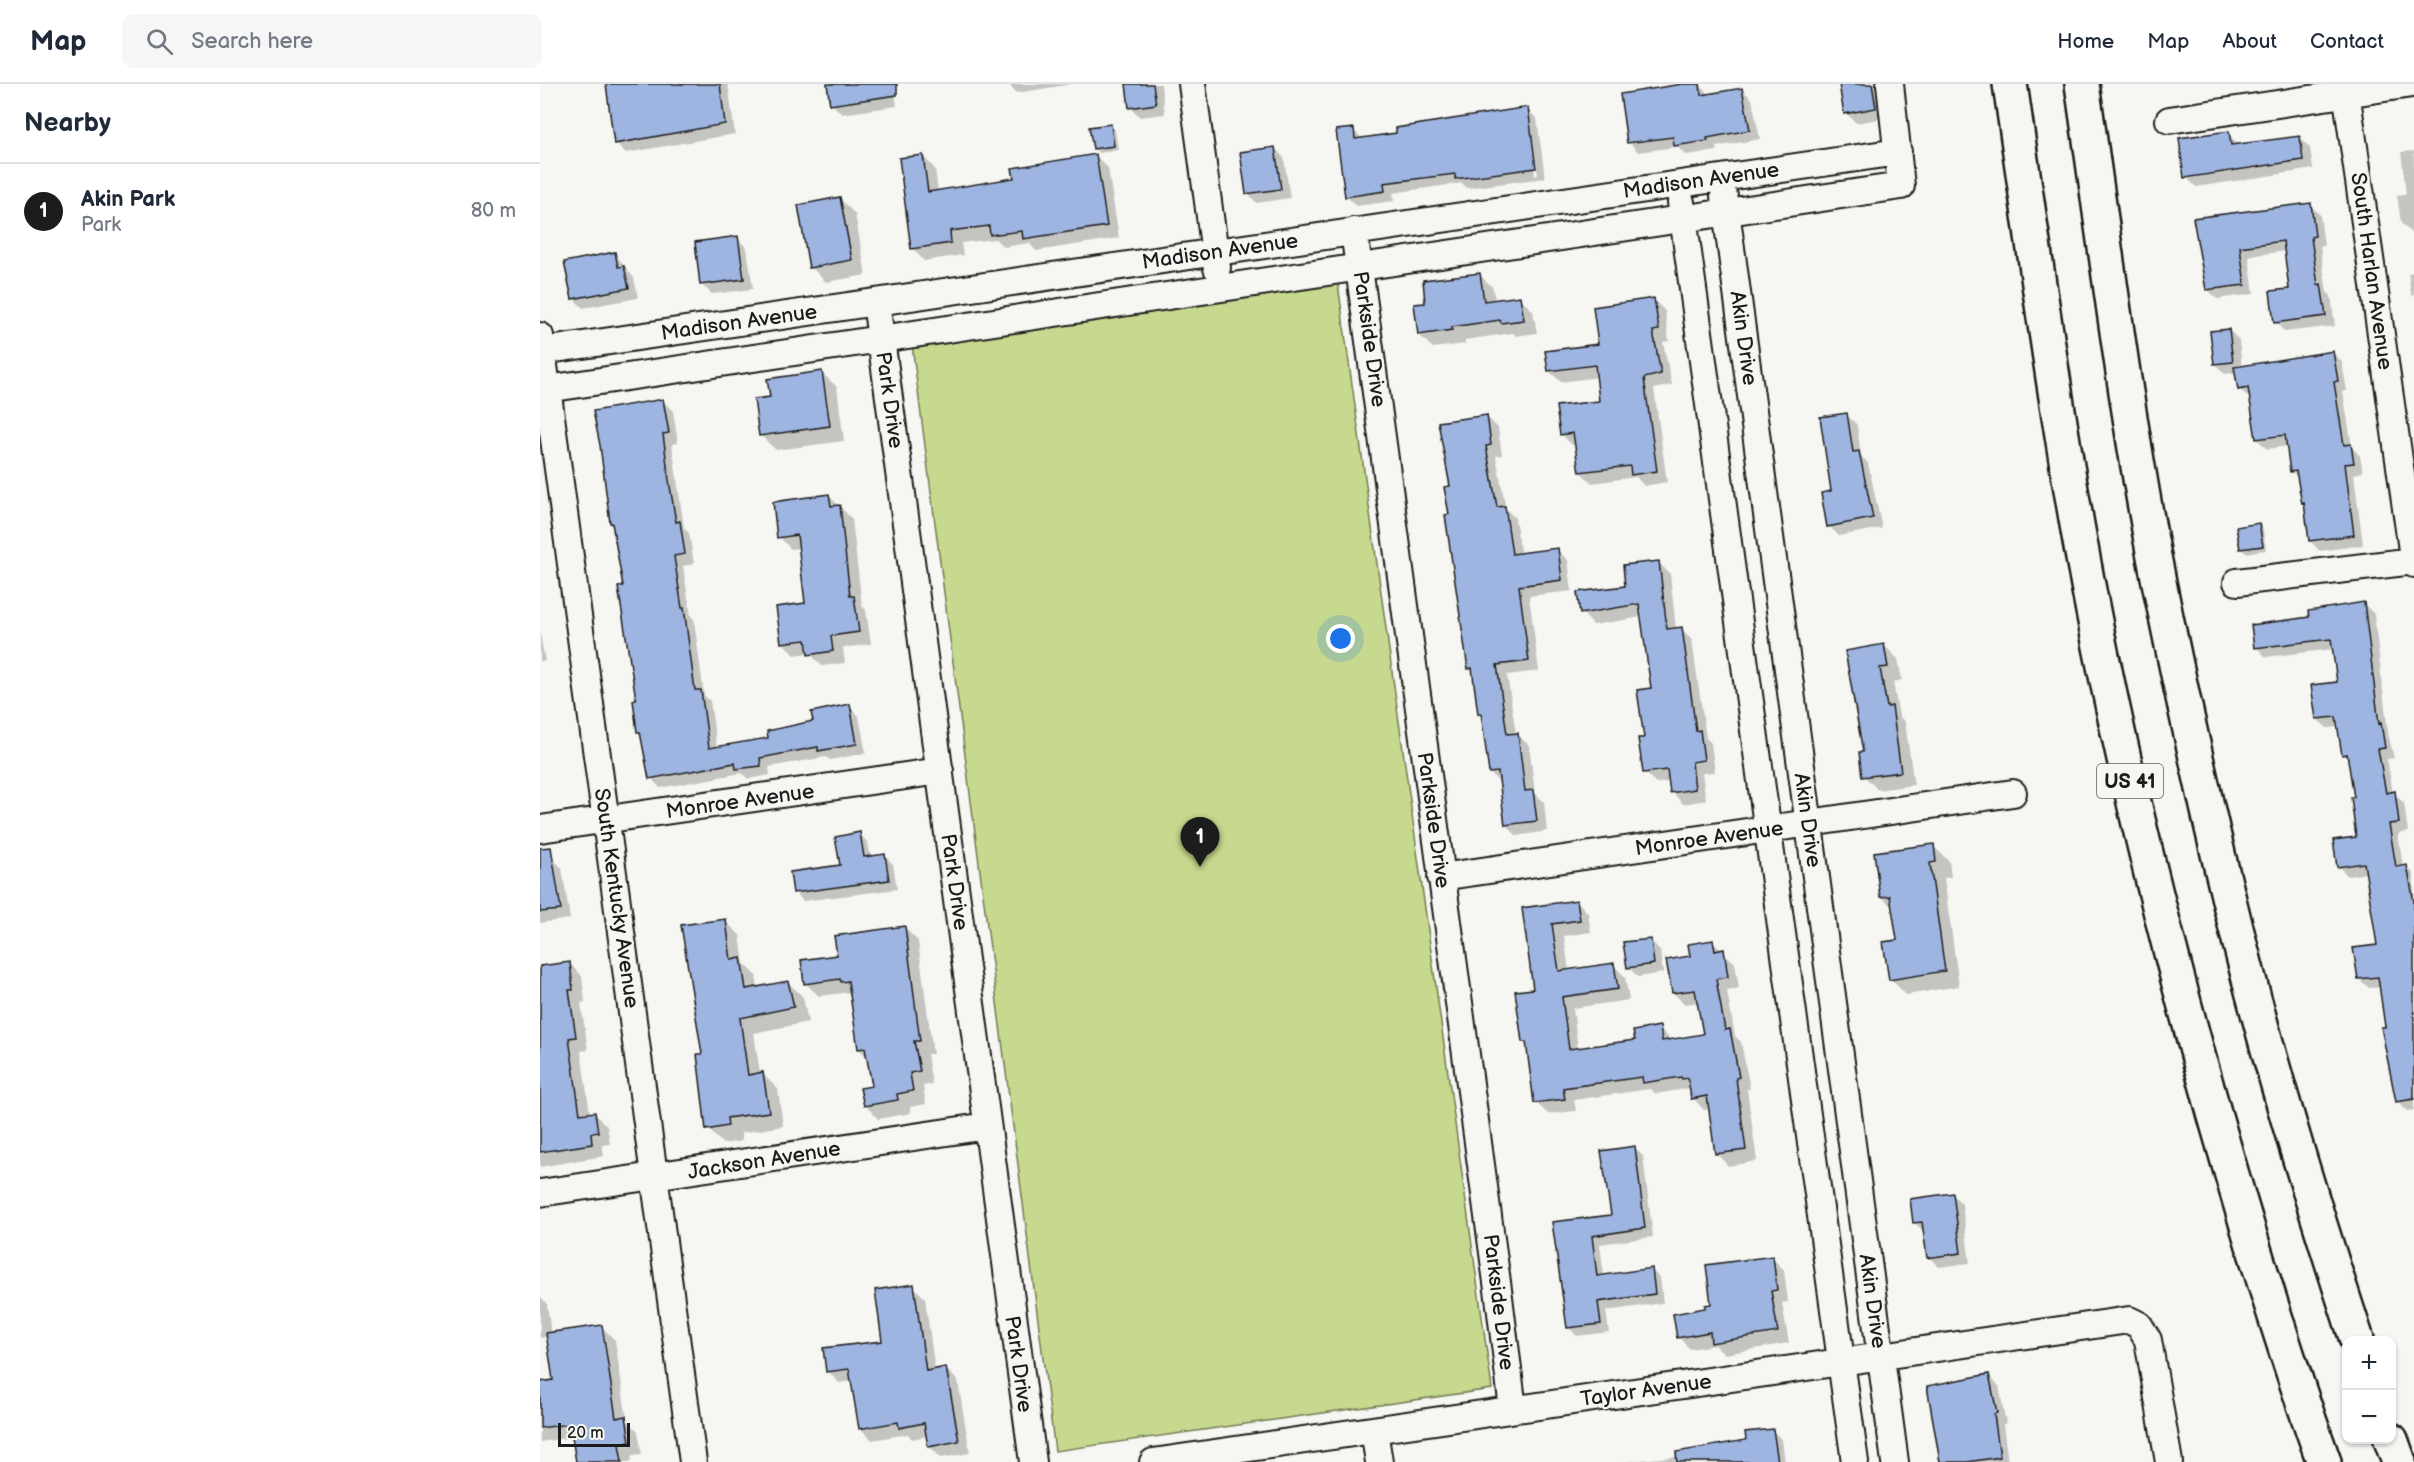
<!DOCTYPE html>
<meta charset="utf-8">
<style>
:root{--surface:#fff;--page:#f6f6f7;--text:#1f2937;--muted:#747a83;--line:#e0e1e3;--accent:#1c1c1c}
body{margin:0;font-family:"Balsamiq Sans",sans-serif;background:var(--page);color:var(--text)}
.controls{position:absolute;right:18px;bottom:18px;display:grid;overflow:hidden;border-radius:12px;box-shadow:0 2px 4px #0004}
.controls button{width:54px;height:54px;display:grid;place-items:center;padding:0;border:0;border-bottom:2px solid var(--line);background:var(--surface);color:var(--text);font:30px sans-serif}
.scale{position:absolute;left:18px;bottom:15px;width:72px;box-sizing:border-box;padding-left:6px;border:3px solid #1c1c1c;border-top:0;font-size:16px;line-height:21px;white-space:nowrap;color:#1c1c1c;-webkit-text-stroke:4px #f6f6f2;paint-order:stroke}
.you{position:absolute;left:801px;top:555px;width:21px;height:21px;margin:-15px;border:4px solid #fff;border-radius:50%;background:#1a73e8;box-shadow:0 0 0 9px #1a73e833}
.badge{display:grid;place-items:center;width:39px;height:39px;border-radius:50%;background:var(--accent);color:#fff;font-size:20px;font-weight:700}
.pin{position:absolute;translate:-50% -50px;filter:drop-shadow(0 2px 3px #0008)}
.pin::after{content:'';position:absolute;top:32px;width:21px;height:18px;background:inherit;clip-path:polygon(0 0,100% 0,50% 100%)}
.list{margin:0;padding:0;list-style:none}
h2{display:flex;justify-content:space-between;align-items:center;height:78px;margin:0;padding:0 24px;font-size:26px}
h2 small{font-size:20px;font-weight:400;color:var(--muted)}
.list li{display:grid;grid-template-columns:39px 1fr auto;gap:18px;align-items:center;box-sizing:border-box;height:96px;padding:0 24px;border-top:2px solid var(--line)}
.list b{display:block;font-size:22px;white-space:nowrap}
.list p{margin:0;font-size:20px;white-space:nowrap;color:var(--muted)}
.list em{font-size:20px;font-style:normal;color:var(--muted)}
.icon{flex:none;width:33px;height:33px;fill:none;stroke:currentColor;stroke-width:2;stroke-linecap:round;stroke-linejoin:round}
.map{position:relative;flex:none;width:1874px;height:1378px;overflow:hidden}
header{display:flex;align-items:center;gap:36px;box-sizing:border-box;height:84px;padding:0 30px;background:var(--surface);border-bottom:2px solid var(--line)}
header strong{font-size:28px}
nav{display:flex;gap:33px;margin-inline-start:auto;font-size:21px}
.search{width:420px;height:54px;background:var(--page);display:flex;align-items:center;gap:15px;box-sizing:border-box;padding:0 21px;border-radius:12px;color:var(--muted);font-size:22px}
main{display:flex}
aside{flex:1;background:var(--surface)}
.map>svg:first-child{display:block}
</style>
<header>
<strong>Map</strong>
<div class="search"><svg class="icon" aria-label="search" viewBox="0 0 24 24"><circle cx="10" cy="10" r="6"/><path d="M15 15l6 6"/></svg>Search here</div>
<nav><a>Home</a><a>Map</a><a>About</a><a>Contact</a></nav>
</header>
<main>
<aside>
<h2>Nearby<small></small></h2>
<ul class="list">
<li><span class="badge">1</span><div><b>Akin Park</b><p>Park</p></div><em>80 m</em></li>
</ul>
</aside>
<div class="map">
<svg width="1874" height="1378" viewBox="0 0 1874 1378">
<rect width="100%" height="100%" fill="#f6f6f2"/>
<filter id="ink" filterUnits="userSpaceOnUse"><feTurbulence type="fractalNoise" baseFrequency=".0167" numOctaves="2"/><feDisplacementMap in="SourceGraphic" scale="12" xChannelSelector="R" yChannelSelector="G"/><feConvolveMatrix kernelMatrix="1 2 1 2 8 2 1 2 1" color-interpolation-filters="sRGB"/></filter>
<g filter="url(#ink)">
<path fill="#c7d98e" stroke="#727a55" stroke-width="1.5" d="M798,200L952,1305L515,1367L372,261Z"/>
<path fill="#0003" fill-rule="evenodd" d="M79,0H188L195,50L86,69L76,59Z
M289,0H354L357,22L302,30L292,20Z
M468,0H532L477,9Z
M587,0H621L625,30L600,33L590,23Z
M1154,0H1160L1169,11L1202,5L1212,15L1220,55L1176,63L1177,67L1146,71L1137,63L1098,68L1089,58Z
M1301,0H1339L1345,34L1316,39L1306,29Z
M987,25L997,35L1005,94L927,104L922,99L853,109L854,117L816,122L806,112L813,46L823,55ZM987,34H990L998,91L995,92Z
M571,42L575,46L578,66L559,69L554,64Z
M1688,49L1699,62L1760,54L1770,64L1773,85L1656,103L1646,93Z
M735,64L744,74L750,114L717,119L707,109Z
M1874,67V148L1871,149L1861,139L1857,111L1866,110L1861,68Z
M383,72L395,85L398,108L476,96L556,72L568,84L579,154L496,167L489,159L464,163L455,155L421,159L423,171L384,177L372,164Z
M300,115L315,130L326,191L286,198L271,183Z
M1770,121L1780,131L1784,162H1780L1787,208L1791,212L1795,242L1745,248L1735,238L1751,206L1746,167L1709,172L1714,210L1677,215L1667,205L1655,135Z
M197,154L207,164L213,205L172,210L162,201Z
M75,170L94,194L98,214L43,224L33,214Z
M1874,188V213L1871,210L1868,189Z
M940,191L953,204L955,217L980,214L993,227L997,249L976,252L973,249L925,256V260L893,264L879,251L887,220Z
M1114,216L1125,227L1129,257L1123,258L1132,301L1114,305L1127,398L1104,402L1096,393L1052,399L1040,388L1037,361H1032L1021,350L1061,318L1058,293L1021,298L1009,287L1060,261Z
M1689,246L1699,256L1702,283L1792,268L1802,278L1807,307H1803L1812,363L1820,372L1823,388L1814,390L1823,461L1780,467L1770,457L1766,422L1763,419L1759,395L1751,387L1748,362L1727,365L1717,355L1711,315L1699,305L1697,288L1685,290L1675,280Z
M281,288L297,303L304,357L236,366L220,351L231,314Z
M123,317L133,327L138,359L132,360L144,444L149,449L154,480L143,482L151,532L154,535L164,611L170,617L177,664L230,656L309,622L319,632L326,669L290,676L286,673L229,683L230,691L208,695L202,689L120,704L111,694L103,651L99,648L98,616L85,503L73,441L71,438Z
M1307,331L1317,341L1321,372L1328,379L1342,444L1299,452L1289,442L1292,409Z
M947,333L958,344L962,371L956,372L966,425L975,434L981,470L1017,466L1028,476L1032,507L989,512L999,587L967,591L976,650L989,661L995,709L1004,718L1007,747L977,752L966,741L961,700L950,689L943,632L940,629L934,589L929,584L911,432V403Z
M289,412L312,435L322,522L326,526L331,560L303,564L305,579L282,582L269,569L255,571L242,558L267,520L260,464L251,465L239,453Z
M1719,441L1723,446L1726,466L1706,469L1701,465Z
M1118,478L1130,490L1136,545L1141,544L1152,556L1166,654L1171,659L1175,688L1162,689L1166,716L1143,720L1132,708L1130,698L1116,699L1104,688L1113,605L1102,533L1053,541L1042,529L1087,503Z
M1824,520L1834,530L1848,649L1854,674L1847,675L1853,709L1864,719L1868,748L1858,750L1863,783H1867L1874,790V1026L1867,1027L1857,1017L1841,903L1829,904L1819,895L1839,862L1827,789L1808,792L1798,782L1818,754L1816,714L1809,676L1803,670L1799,643L1787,644L1777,635L1799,599L1794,565L1726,573L1716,563L1770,534Z
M0,549L5,577H0Z
M1344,561L1358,575L1362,596L1353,598L1359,632L1365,638L1374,701L1338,706L1324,692V669Z
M320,750L328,759L331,774L344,771L353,780L357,805L263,817L255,808L302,782Z
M1393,762L1409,777L1411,793L1404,794L1419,902L1366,911L1351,895L1358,857L1353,824L1341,812Z
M12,774L22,784L30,835L0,839V776Z
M1037,817L1048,829L1051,848L1024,852L1029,887L1074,881L1085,893L1089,916L1033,924L1038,965L1097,957L1119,944L1131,956L1164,951L1159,918L1145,920L1133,909L1152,873L1172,857L1195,879L1199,904L1187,907L1195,952L1201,958L1210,1005H1207L1217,1077L1188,1082L1177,1070L1170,1025L1164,1026L1153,1014L1151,1004L1116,1010L1110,1005L1034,1016L1036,1027L1008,1030L996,1019L988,962L983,958L995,906L984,825Z
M185,837L200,851L204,879L216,891L218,904L248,898L263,913L268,938L214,949L220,990H223L238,1005L243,1042L201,1049L202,1057L183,1060L168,1045L163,971Z
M364,843L378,857L393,970H387L392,1000L383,1002L386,1020L370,1023L371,1029L338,1035L325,1021L334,1003L328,974L319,965L311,908L279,912L265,899L298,872Z
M1110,856L1120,866L1123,889L1098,893L1088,883Z
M29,879L42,892L45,918L41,919L48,966L41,967L50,1030L54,1029L67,1042L70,1060L62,1061L64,1072L0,1083V883Z
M1094,1064L1103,1072L1113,1153L1060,1160L1064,1192L1111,1186L1120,1194L1123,1219L1066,1227L1069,1248L1037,1252L1029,1244L1014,1139L1073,1132Z
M1412,1110L1422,1120L1430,1179L1399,1183L1389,1173L1385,1149L1375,1139Z
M1232,1174L1244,1186L1248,1218L1242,1219L1249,1259L1185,1270L1175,1261L1150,1265L1138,1253L1167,1226Z
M373,1202L385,1214L395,1287L406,1285L418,1297L430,1369L401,1374L389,1362L387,1352L372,1355L368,1350L332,1356L320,1344L312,1297L299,1299L288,1287L344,1258Z
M0,1212L7,1220L11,1250L62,1243L75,1256L87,1336L98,1347L102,1371L91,1372L92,1378H37L33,1353L0,1358V1299L14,1297L8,1253L0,1254Z
M1449,1292L1459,1302L1466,1339L1463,1340L1468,1378H1402Z
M1232,1346L1242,1356L1245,1378H1082L1161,1370L1208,1357Z"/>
<path fill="#9eb4e1" stroke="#1c1c1c" stroke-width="1.5" d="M66,0H180L185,40L74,60Z
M287,0H357V11L290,21Z
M586,0H613L616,20L589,24Z
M1142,0H1160L1161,11L1202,4L1210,46L1167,54L1168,57L1134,62L1133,53L1087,59L1080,10Z
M1299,0H1332L1336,24L1304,30Z
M988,23L996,84L915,95V90L844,99L845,107L805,113L796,46L814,44L815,55L856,49V44Z
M571,40L574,62L553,65L549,43Z
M1689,47L1691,61L1760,52L1763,76L1644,94L1639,54Z
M735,63L741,105L706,110L700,68Z
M556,70L567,142L483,155L482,147L450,151L449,142L410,147L411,159L371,165L359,74L383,71L388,108L474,94L472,84Z
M300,113L312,176L269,184L258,121Z
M1771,119L1775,152L1771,153L1778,201L1781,200L1786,232L1734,239L1730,207L1749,205L1743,157L1700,163L1705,201L1666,206L1653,134Z
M198,152L204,195L160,201L155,158Z
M75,168L78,183L84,182L89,204L32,215L24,178Z
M940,189L944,217L980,212L984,236L961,239L960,236L912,243V246L878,251L874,220L885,219L883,196Z
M1114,214L1119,246L1113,247L1121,290L1104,294L1117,387L1091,391L1090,382L1039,388L1033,349L1020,351L1016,322L1059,317L1055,281L1008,287L1005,267L1058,260L1053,223Z
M1689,245L1693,278L1674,280L1670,247Z
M1793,267L1798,297L1794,298L1804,361L1811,360L1814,379L1805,380L1814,451L1769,457L1764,419L1762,420L1756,387L1750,388L1745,351L1716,355L1708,304L1698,306L1694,283Z
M282,287L290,342L219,352L214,315L230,313L227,295Z
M123,315L129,349L123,350L129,396L136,438L140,437L145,470L134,472L142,524H144L155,606H161L169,664L228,654L227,647L273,637L271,628L310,620L317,660L278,667V663L220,674L221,682L196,685L195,679L109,695L100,648H97L93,616L96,615L78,503L83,502L72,439H70L60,361L53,327Z
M1307,329L1313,368L1319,367L1333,434L1287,443L1281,409L1291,407L1280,333Z
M947,331L951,361L946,362L957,423L965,422L972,470L1018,464L1022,496L979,502L989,577L957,581L967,650L978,649L985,707L993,706L997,737L965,741L958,688L949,689L941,629L938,630L932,584L928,585L905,431L909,430L904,403L910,402L898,338Z
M289,410L291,422L300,421L310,512H314L319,548L291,552L293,567L268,571L266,556L241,559L236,523L265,519L257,451L237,454L233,418Z
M1719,439L1723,462L1700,465L1696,443Z
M1119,477L1127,545L1142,543L1156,647L1160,646L1164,676L1152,678L1155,705L1130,709L1127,686L1103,689L1098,654H1104L1097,606L1111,604L1099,520L1040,530L1037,508L1085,502L1083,481Z
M1824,518L1839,640L1841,639L1845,664L1838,665L1846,709L1855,707L1859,739L1849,740L1856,783L1867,781L1874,818V1015L1856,1018L1841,943H1845L1838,893L1818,895L1813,864L1837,861L1824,779L1797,783L1793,756L1816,753L1811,713H1814L1807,670L1802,671L1796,633L1776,635L1771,601L1797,598L1791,555L1714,564L1711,541L1769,533L1768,527Z
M1344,560L1348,583L1340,584L1347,623L1352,622L1361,688L1322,693L1319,668H1323L1305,567Z
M320,748L324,773L345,770L349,796L253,809L250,788L300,781L295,753Z
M1394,760L1396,778L1390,779L1405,887L1349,896L1343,858L1357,856L1350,812L1340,813L1334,768Z
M11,763L21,826L0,828V764Z
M1037,816L1040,836L1012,840L1019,887L1074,879L1078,905L1022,913L1029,965L1095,956L1093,947L1120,942L1122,957L1163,950L1155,906L1132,909L1126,876L1150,872L1148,860L1173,856L1175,867L1184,865L1188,893L1176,895L1185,946L1190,945L1199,993L1196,994L1206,1066L1175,1070L1167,1012L1151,1015L1148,994L1142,995L1141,993L1103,999L1102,993L1023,1004L1025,1015L994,1019L986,958H982L975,907L993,905L982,824Z
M186,835L191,876L201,874L206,905L248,897L254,923L200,934L208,991L223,988L229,1028L187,1034L188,1042L166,1046L157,970H162L141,841Z
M365,842L380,957H374L380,987L370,989L373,1007L357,1010L358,1016L324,1022L320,1004L332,1002L325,964L318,965L308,897L301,898L300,895L264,900L261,876L297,871L294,852Z
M1111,855L1114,880L1087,884L1083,858Z
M30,878L33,906H29L36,953L29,954L40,1030L55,1028L58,1048L51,1049L52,1060L0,1068V882Z
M1095,1062L1105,1144L1052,1152L1057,1192L1112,1184L1115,1210L1058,1218L1061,1240L1027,1244L1012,1138L1071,1131L1061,1067Z
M1413,1109L1421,1169L1387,1174L1382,1138L1373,1139L1370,1115Z
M1233,1172L1237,1206L1231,1207L1238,1248L1171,1259L1170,1248L1137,1254L1133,1230L1165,1224V1221L1171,1220L1166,1181Z
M374,1200L386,1287L406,1283L419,1357L388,1363L384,1339L359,1344L358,1338L319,1345L309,1285L286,1288L283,1264L342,1257L335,1206Z
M62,1241L76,1334L86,1332L90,1358L79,1360L82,1378H36L30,1340L0,1344V1298L13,1296L6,1249Z
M1449,1290L1457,1329L1454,1330L1460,1373L1427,1378H1400L1387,1302Z
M1233,1345L1238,1378H1137L1136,1368L1206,1356L1205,1348Z"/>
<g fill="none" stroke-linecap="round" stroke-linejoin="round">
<g stroke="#1c1c1c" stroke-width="30">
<path id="minor" d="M652,0L677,184
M1805,0L1874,480
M1629,36L1872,0
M1184,112L1355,1378
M1141,118L1315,1378
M814,147L959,1213L973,1325
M336,218L493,1378
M0,252L153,1378
M2,267L1358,68
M7,305L1361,102L1350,0
M1697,498L1874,477
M0,745L400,687
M901,793L1473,709
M0,1109L447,1042
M834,1346L839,1378
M613,1378L1589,1236L1599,1241L1608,1256L1629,1378"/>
</g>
<g stroke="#1c1c1c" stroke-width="38">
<path id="highway" d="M1470,0C1496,176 1519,353 1553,527C1586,697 1628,865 1675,1032C1708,1148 1743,1264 1784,1378
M1542,0C1567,173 1588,347 1623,518C1652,660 1683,801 1721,940C1750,1047 1783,1152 1817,1256
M1851,1356L1859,1378"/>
</g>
<use href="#minor" stroke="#f6f6f2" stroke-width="26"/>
<use href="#highway" stroke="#f6f6f2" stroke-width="33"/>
</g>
</g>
<g text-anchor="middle" stroke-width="4.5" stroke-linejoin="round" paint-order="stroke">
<rect fill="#f6f6f2" stroke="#5d5d5c" stroke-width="1.5" x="1557" y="680" width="66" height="34" rx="4.5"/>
<g font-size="20" font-weight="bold" fill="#1c1c1c">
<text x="1590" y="704">US 41</text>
</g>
<g font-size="21" fill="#1c1c1c" stroke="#f6f6f2">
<text transform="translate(1161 96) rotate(-8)" y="7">Madison Avenue</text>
<text transform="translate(680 167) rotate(-8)" y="7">Madison Avenue</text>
<text transform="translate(1832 187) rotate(82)" y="7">South Harlan Avenue</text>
<text transform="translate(199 238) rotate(-8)" y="7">Madison Avenue</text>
<text transform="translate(1204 254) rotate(82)" y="7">Akin Drive</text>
<text transform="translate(830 255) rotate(82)" y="7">Parkside Drive</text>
<text transform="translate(350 316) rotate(82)" y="7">Park Drive</text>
<text transform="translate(200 717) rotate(-8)" y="7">Monroe Avenue</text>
<text transform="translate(894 736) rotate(82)" y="7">Parkside Drive</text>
<text transform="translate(1268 736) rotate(82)" y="7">Akin Drive</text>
<text transform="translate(1169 754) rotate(-8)" y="7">Monroe Avenue</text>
<text transform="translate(415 798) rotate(82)" y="7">Park Drive</text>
<text transform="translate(77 814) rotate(82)" y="7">South Kentucky Avenue</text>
<text transform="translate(224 1076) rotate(-9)" y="7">Jackson Avenue</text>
<text transform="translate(1333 1217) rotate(82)" y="7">Akin Drive</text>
<text transform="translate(959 1218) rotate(83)" y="7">Parkside Drive</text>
<text transform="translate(479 1280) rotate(82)" y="7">Park Drive</text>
<text transform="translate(1106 1306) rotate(-8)" y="7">Taylor Avenue</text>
</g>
</g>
</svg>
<div class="controls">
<button>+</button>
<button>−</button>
</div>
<div class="scale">20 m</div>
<div class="you"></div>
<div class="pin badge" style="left:660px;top:783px">1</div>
</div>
</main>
